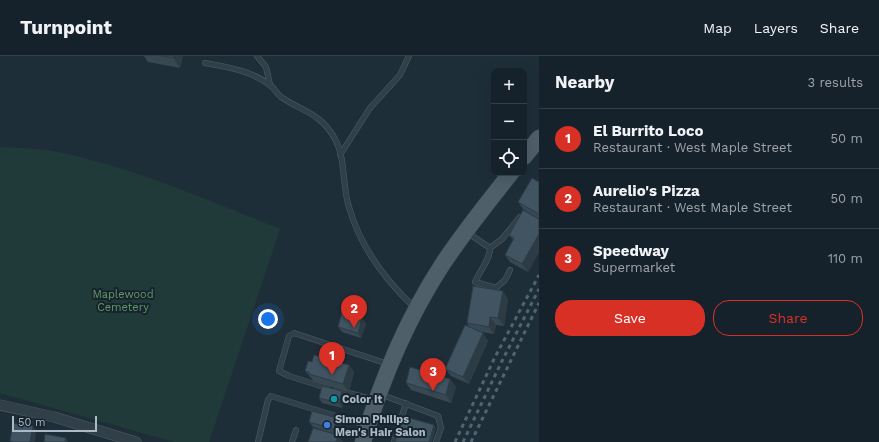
<!DOCTYPE html>
<meta charset="utf-8">
<style>
:root{--surface:#16222b;--page:#1f2a33;--text:#f1f3f6;--muted:#9ea4a9;--line:#353f47;--accent:#d93025}
body{margin:0;font-family:"Work Sans",sans-serif;background:var(--page);color:var(--text)}
.controls{position:absolute;right:12px;top:12px;display:grid;overflow:hidden;border-radius:8px;box-shadow:0 4px 16px #0002}
.controls button{width:36px;height:36px;display:grid;place-items:center;padding:0;border:0;border-bottom:1px solid var(--line);background:var(--surface);color:var(--text);font:20px sans-serif}
.scale{position:absolute;left:12px;bottom:10px;width:85px;box-sizing:border-box;padding-left:4px;border:2px solid #abbac6;border-top:0;font-size:11px;line-height:14px;white-space:nowrap;color:#abbac6;-webkit-text-stroke:3px #17242e;paint-order:stroke}
.you{position:absolute;left:268px;top:263px;width:14px;height:14px;margin:-10px;border:3px solid #fff;border-radius:50%;background:#1a73e8;box-shadow:0 0 0 6px #1a73e833}
.badge{display:grid;place-items:center;width:26px;height:26px;border-radius:50%;background:var(--accent);color:#fff;font-size:13px;font-weight:700}
.pin{position:absolute;translate:-50% -33px;filter:drop-shadow(0 1px 2px #0008)}
.pin::after{content:'';position:absolute;top:21px;width:14px;height:12px;background:inherit;clip-path:polygon(0 0,100% 0,50% 100%)}
.list{margin:0;padding:0;list-style:none}
h2{display:flex;justify-content:space-between;align-items:center;height:52px;margin:0;padding:0 16px;font-size:17px}
h2 small{font-size:13px;font-weight:400;color:var(--muted)}
.list li{display:grid;grid-template-columns:26px 1fr auto;gap:12px;align-items:center;box-sizing:border-box;height:60px;padding:0 16px;border-top:1px solid var(--line)}
.list b{display:block;font-size:15px;white-space:nowrap}
.list p{margin:0;font-size:13px;white-space:nowrap;color:var(--muted)}
.list em{font-size:13px;font-style:normal;color:var(--muted)}
.actions{display:flex;gap:8px;padding:12px 16px}
.actions a{flex:1;padding:9px 0;border:1px solid var(--accent);border-radius:16px;text-align:center;font-size:14px;color:var(--accent)}
.actions .main{background:var(--accent);color:#fff}
.icon{flex:none;width:22px;height:22px;fill:none;stroke:currentColor;stroke-width:2;stroke-linecap:round;stroke-linejoin:round}
.map{position:relative;flex:none;width:539px;height:386px;overflow:hidden}
header{display:flex;align-items:center;gap:24px;box-sizing:border-box;height:56px;padding:0 20px;background:var(--surface);border-bottom:1px solid var(--line)}
header strong{font-size:19px}
nav{display:flex;gap:22px;margin-inline-start:auto;font-size:14px}
main{display:flex}
aside{flex:1;background:var(--surface)}
.map>svg:first-child{display:block}
</style>
<header>
<strong>Turnpoint</strong>
<nav><a>Map</a><a>Layers</a><a>Share</a></nav>
</header>
<main>
<div class="map">
<svg width="539" height="386" viewBox="0 0 539 386">
<rect width="100%" height="100%" fill="#1e2e39"/>
<path fill="#203a39" d="M0,91C19,92 39,92 58,96C132,111 210,145 280,173L209,386H174L0,337Z"/>
<g fill="none" stroke-linecap="round" stroke-linejoin="round">
<g stroke="#4f5d67" stroke-width="6">
<path id="lane" d="M257,0L266,11L270,29
M205,7C227,11 253,15 271,30C275,33 277,38 281,41C303,56 321,57 335,83C346,103 342,130 349,151C360,190 386,225 415,252
M340,99L370,52L400,19L409,0
M468,177L490,192C490,204 480,214 475,226L496,232L505,224L510,214
M490,192L502,183L520,161
M327,332L289,320L279,315L289,280L294,277L388,308
M337,334L375,344
M380,338L438,360L441,372L436,386
M258,386L268,344L271,340L365,369
M292,386L296,374
M394,386L406,347"/>
</g>
<g stroke="#4f5d67" stroke-width="11">
<path id="street" d="M0,349L54,361L136,386"/>
</g>
<g stroke="#3e4b56" stroke-width="17">
<path id="primary" d="M524,101L539,82
M363,386C381,325 407,263 442,209C463,177 487,147 511,117"/>
</g>
<use href="#lane" stroke="#313f49" stroke-width="5"/>
<use href="#street" stroke="#313f49" stroke-width="10"/>
<use href="#primary" stroke="#4f5f6a" stroke-width="16"/>
<path stroke="#536471" stroke-width="3" stroke-dasharray="4 4" stroke-linecap="butt" d="M455,386L495,301L539,219
M463,386L502,305L539,233
M471,386L539,247"/>
</g>
<path fill="#374853" d="M144,0H183L180,12L148,6Z
M539,126V163L524,154L518,146Z
M539,163V196L528,216L510,206L505,199L513,184L509,179Z
M508,243L504,270L496,269L494,278L482,276L483,277L488,285L469,328L451,320L445,313L469,271L467,267Z
M362,262L366,268L361,282L342,276L338,271Z
M312,306L349,309L354,316L349,336L314,326L312,323L311,322L305,315Z
M450,323L456,331L451,347L411,334L406,327Z
M346,340L342,352L322,347L319,342Z
M309,366L341,367L338,379L313,371Z"/>
<path fill="#2d3b44" d="M174,0H183L180,12L173,2Z
M539,178V196L528,216L522,208Z
M503,235L508,243L504,270L498,262Z
M490,261L496,269L494,278L489,271Z
M362,262L366,268L361,282L358,277Z
M483,277L488,285L469,328L463,321Z
M349,309L354,316L349,336L343,328Z
M450,323L456,331L451,347L446,339Z
M342,335L346,340L342,352L339,347Z
M337,362L341,367L338,379L334,373Z
M434,369L436,372L432,386H429Z
M33,370L36,375L35,386H30Z
M338,379L343,386H336Z
M66,382L68,386H65Z"/>
<path fill="#405461" stroke="#2d3b44" d="M162,0H174L173,2Z
M532,122L539,126V158L518,146Z
M523,154L539,163V178L522,208L505,199L514,182L509,179Z
M473,230L503,235L498,262L490,261L489,271L467,267Z
M342,256L362,262L358,277L338,271Z
M465,269L483,277L463,321L445,313Z
M314,299L349,309L343,328L309,318V316L305,315L308,305L312,306Z
M410,311L450,323L446,339L406,327Z
M322,330L342,335L339,347L319,342Z
M312,355L337,362L334,373L309,366Z
M403,360L434,369L429,386H395Z
M13,367L33,370L30,386H14L10,385Z
M313,372L338,379L336,386H308Z
M45,378L66,382L65,386H44Z"/>
<circle fill="#0f9aa8" stroke="#17242e" stroke-width="1.5" cx="334" cy="343" r="4"/>
<circle fill="#3f7fe0" stroke="#17242e" stroke-width="1.5" cx="327" cy="369" r="4"/>
<g text-anchor="middle" stroke-width="4" stroke-linejoin="round" paint-order="stroke">
<g font-size="11" fill="#619964" stroke="#17242e">
<text x="123" y="242">Maplewood<tspan x="123" dy="13">Cemetery</tspan></text>
</g>
<g font-size="11" font-weight="bold" fill="#abbac6" stroke="#17242e" text-anchor="start">
<text x="342" y="347">Color It</text>
<text x="335" y="367">Simon Philips<tspan x="335" dy="13">Men's Hair Salon</tspan></text>
</g>
</g>
</svg>
<div class="controls">
<button>+</button>
<button>−</button>
<button><svg class="icon" aria-label="locate" viewBox="0 0 24 24"><circle cx="12" cy="12" r="6"/><path d="M12 2v4M12 18v4M2 12h4M18 12h4"/></svg></button>
</div>
<div class="scale">50 m</div>
<div class="you"></div>
<div class="pin badge" style="left:332px;top:319px">1</div>
<div class="pin badge" style="left:354px;top:272px">2</div>
<div class="pin badge" style="left:433px;top:335px">3</div>
</div>
<aside>
<h2>Nearby<small>3 results</small></h2>
<ul class="list">
<li><span class="badge">1</span><div><b>El Burrito Loco</b><p>Restaurant · West Maple Street</p></div><em>50 m</em></li>
<li><span class="badge">2</span><div><b>Aurelio's Pizza</b><p>Restaurant · West Maple Street</p></div><em>50 m</em></li>
<li><span class="badge">3</span><div><b>Speedway</b><p>Supermarket</p></div><em>110 m</em></li>
</ul>
<div class="actions"><a class="main">Save</a><a>Share</a></div>
</aside>
</main>
